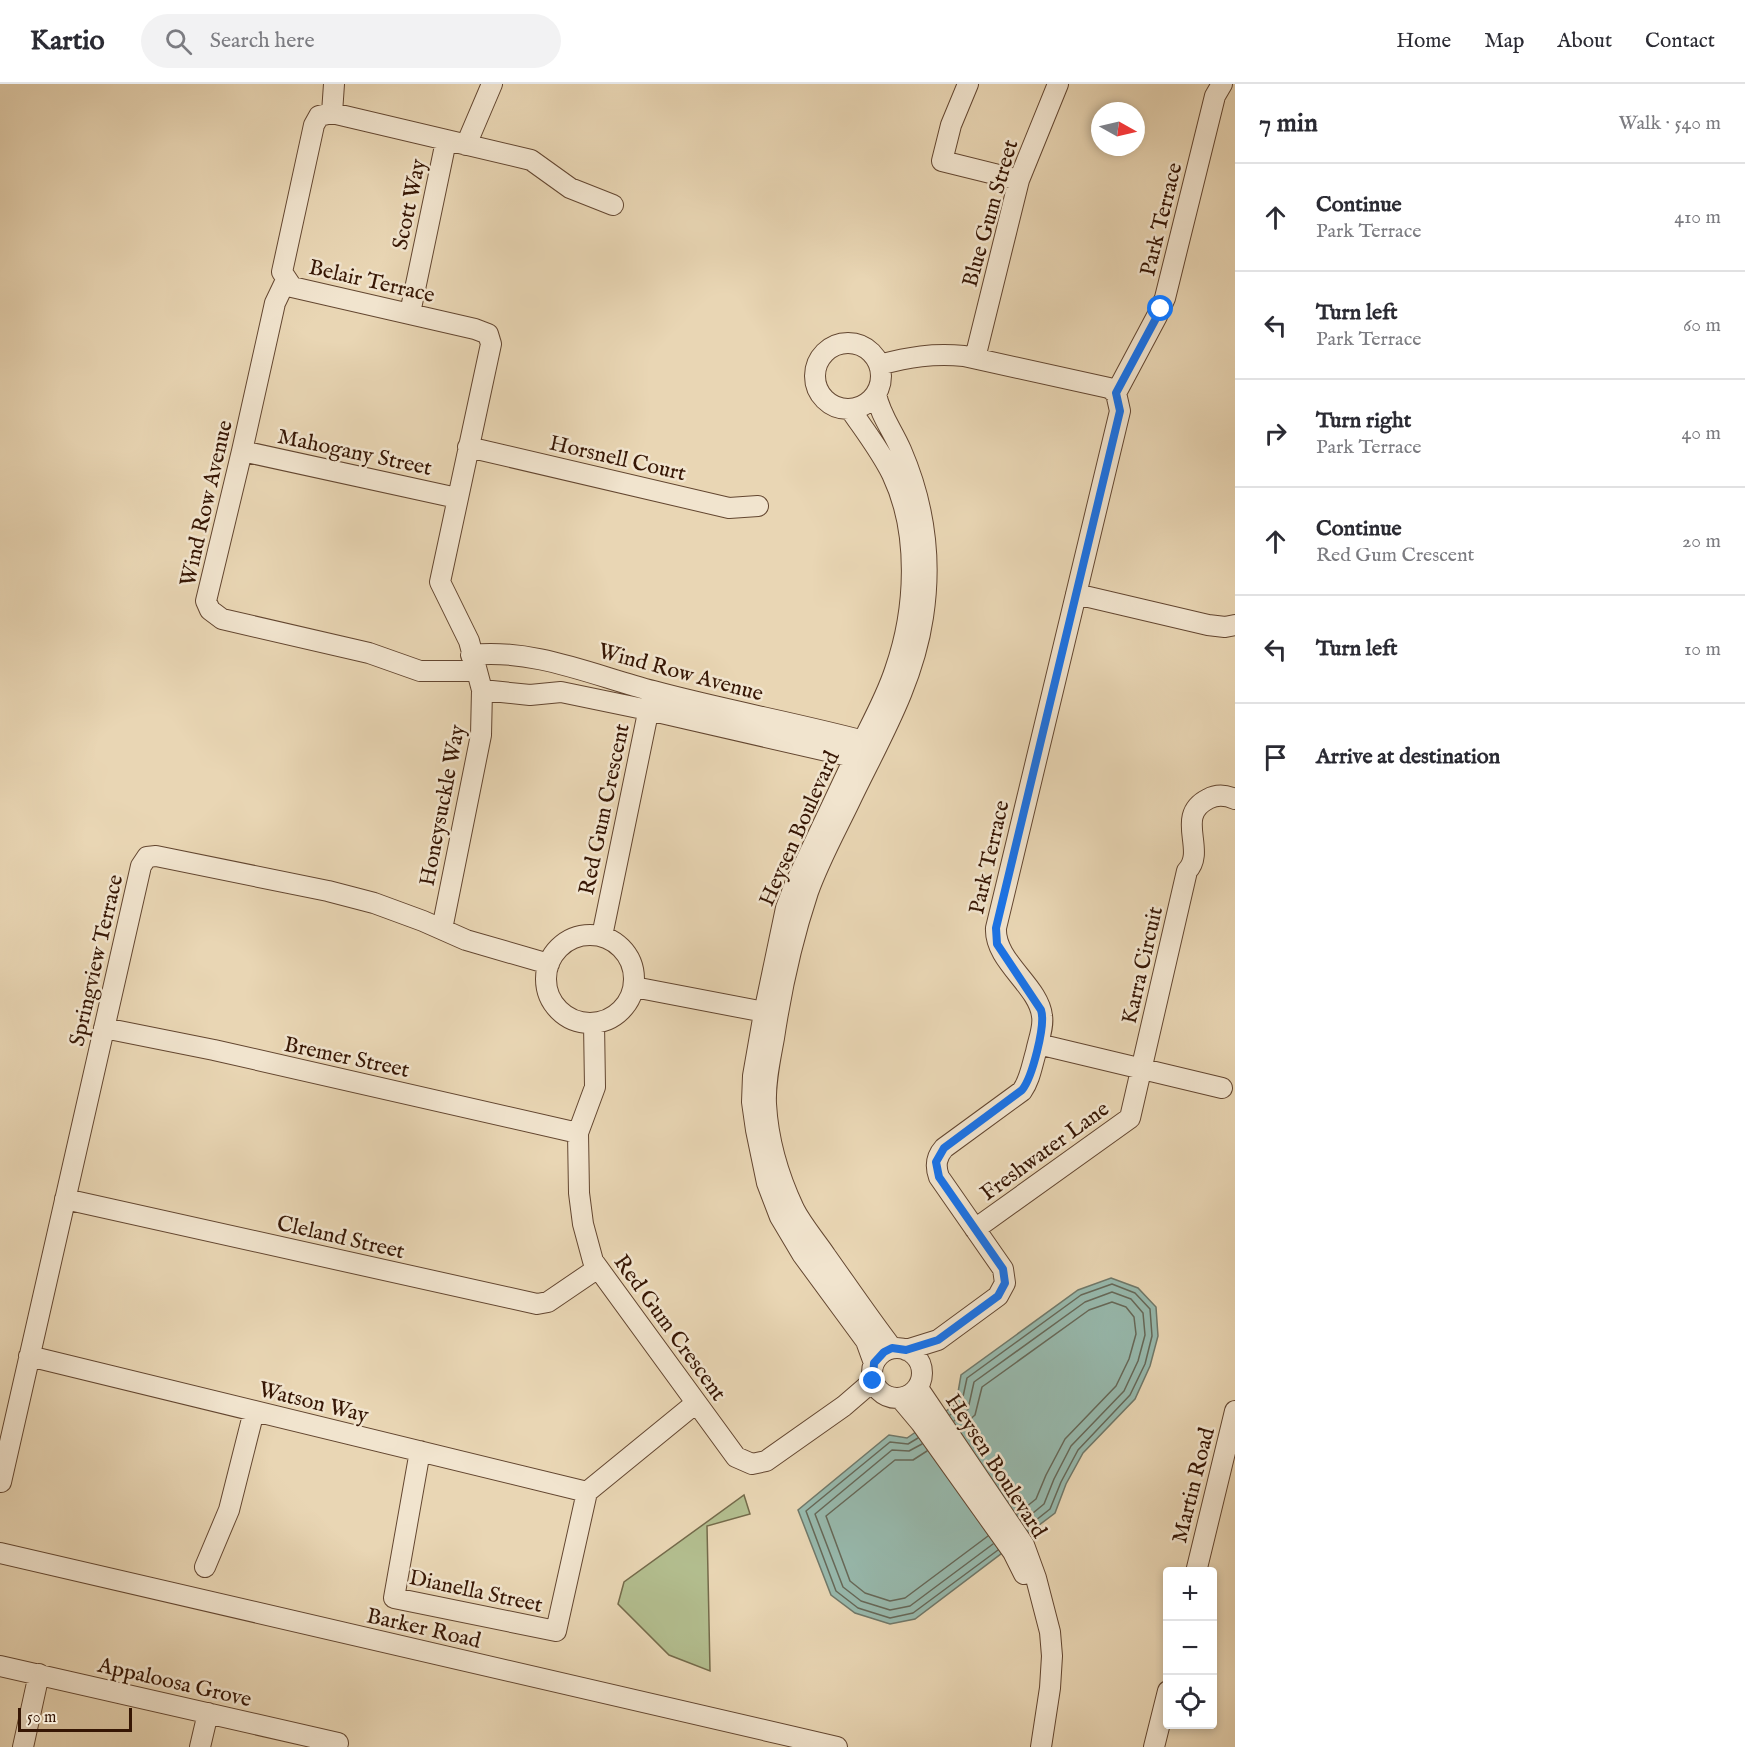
<!DOCTYPE html>
<meta charset="utf-8">
<style>
:root{--surface:#fff;--page:#f2f2f3;--text:#2b2b33;--muted:#7c7c81;--line:#e1e1e2}
body{margin:0;font-family:"IM FELL English",serif;background:var(--page);color:var(--text)}
.controls{position:absolute;right:18px;bottom:18px;display:grid;overflow:hidden;border-radius:6px;box-shadow:0 3px 9px #0003}
.controls button{width:54px;height:54px;display:grid;place-items:center;padding:0;border:0;border-bottom:2px solid var(--line);background:var(--surface);color:var(--text);font:30px sans-serif}
.compass{position:absolute;left:1091px;top:18px;width:54px;height:54px;border-radius:50%;background:var(--surface);box-shadow:0 3px 9px #0003;rotate:98deg}
.scale{position:absolute;left:18px;bottom:15px;width:114px;box-sizing:border-box;padding-left:6px;border:3px solid #361604;border-top:0;font-size:16px;line-height:21px;white-space:nowrap;color:#361604;-webkit-text-stroke:4px #f1e4ce;paint-order:stroke}
.stop{position:absolute;width:18px;height:18px;margin:-14px;border:4px solid #1a73e8;border-radius:50%;background:#fff}
.stop.end{background:#1a73e8;border-color:#fff;box-shadow:0 2px 6px #0008}
.list{margin:0;padding:0;list-style:none}
h2{display:flex;justify-content:space-between;align-items:center;height:78px;margin:0;padding:0 24px;font-size:26px}
h2 small{font-size:20px;font-weight:400;color:var(--muted)}
.list li{display:grid;grid-template-columns:39px 1fr auto;gap:18px;align-items:center;box-sizing:border-box;height:108px;padding:0 24px;border-top:2px solid var(--line)}
.list b{display:block;font-size:22px;white-space:nowrap}
.list p{margin:0;font-size:20px;white-space:nowrap;color:var(--muted)}
.list em{font-size:20px;font-style:normal;color:var(--muted)}
.icon{flex:none;width:33px;height:33px;fill:none;stroke:currentColor;stroke-width:2;stroke-linecap:round;stroke-linejoin:round}
.map{position:relative;flex:none;width:1235px;height:1663px;overflow:hidden}
header{display:flex;align-items:center;gap:36px;box-sizing:border-box;height:84px;padding:0 30px;background:var(--surface);border-bottom:2px solid var(--line)}
header strong{font-size:28px}
nav{display:flex;gap:33px;margin-inline-start:auto;font-size:21px}
.search{width:420px;height:54px;background:var(--page);display:flex;align-items:center;gap:15px;box-sizing:border-box;padding:0 21px;border-radius:33px;color:var(--muted);font-size:22px}
main{display:flex}
aside{flex:1;background:var(--surface)}
.map>svg:first-child{display:block}
</style>
<header>
<strong>Kartio</strong>
<div class="search"><svg class="icon" aria-label="search" viewBox="0 0 24 24"><circle cx="10" cy="10" r="6"/><path d="M15 15l6 6"/></svg>Search here</div>
<nav><a>Home</a><a>Map</a><a>About</a><a>Contact</a></nav>
</header>
<main>
<div class="map">
<svg width="1235" height="1663" viewBox="0 0 1235 1663">
<rect width="100%" height="100%" fill="#e9d6b4"/>
<filter id="stains"><feTurbulence type="fractalNoise" baseFrequency=".00333" numOctaves="4"/><feColorMatrix values="0 0 0 0 .2 0 0 0 0 .09 0 0 0 0 .02 0 0 0 .5 -.17"/></filter>
<radialGradient id="worn" r=".72"><stop offset=".6" stop-color="#630" stop-opacity="0"/><stop offset="1" stop-color="#630" stop-opacity=".3"/></radialGradient>
<path fill="#b3be8f" stroke="#746a4a" stroke-width="1.5" d="M744,1411L750,1430L707,1442L710,1587L669,1571L618,1520L624,1498Z"/>
<path fill="#97b9ad" stroke="#707869" stroke-width="1.5" d="M1111,1194L1138,1204L1156,1223L1158,1252L1150,1282L1135,1315L1083,1369L1066,1400L1055,1429L915,1535L890,1540L855,1529L831,1511L798,1426L889,1351L907,1354L956,1320L961,1291L1078,1206Z"/>
<g fill="none" stroke-linecap="round" stroke-linejoin="round">
<path stroke="#666858" stroke-width="1.5" d="M950,1331L961,1322L967,1294L1081,1211L1112,1200L1135,1209L1150,1225L1152,1252L1145,1280L1130,1311L1078,1366L1061,1398L1050,1425L1026,1444
M954,1337L968,1325L974,1298L1085,1218L1112,1208L1131,1215L1143,1229L1145,1251L1138,1277L1124,1307L1071,1362L1054,1395L1044,1420L1022,1438
M959,1345L975,1331L982,1303L1089,1226L1112,1218L1126,1223L1134,1233L1136,1250L1129,1275L1116,1302L1065,1355L1046,1391L1036,1415L1017,1430
M918,1354L908,1360L890,1358L806,1427L836,1507L858,1524L890,1534L913,1529L998,1466
M922,1360L909,1367L892,1366L815,1430L843,1503L861,1517L890,1526L910,1522L993,1460
M927,1367L913,1376H895L826,1432L850,1497L865,1509L890,1517L905,1514L988,1452"/>
<g stroke="#634630" stroke-width="22">
<path id="minor" d="M968,0L951,41L942,77L1019,96
M332,29L334,0
M466,61L492,0
M286,196L275,219L242,367L206,517L210,526L222,535L369,569L420,587H476
M410,229L446,57
M815 292a33 33 0 1 1 66 0a33 33 0 1 1-66 0Z
M975,274L1019,96L1058,0
M879,281C909,273 933,269 964,272L1109,304L1116,309
M876,310C880,331 893,347 901,366C924,419 932,475 923,533C913,601 878,658 849,719C835,748 819,777 808,808C793,853 781,907 774,954C770,976 765,998 766,1020C768,1056 779,1093 794,1125C802,1141 816,1157 826,1172C848,1203 869,1234 892,1264
M850,325C865,347 880,366 892,390C920,449 916,526 895,586C885,617 867,647 853,677C834,718 814,759 795,800L786,824L764,929L753,992L752,1018L756,1046L767,1099L780,1133L802,1170L866,1257L874,1279
M468,363L729,424L758,422
M242,367L457,414
M1076,510L1208,541L1225,543L1235,541
M471,571C533,564 595,592 653,607C727,627 802,640 875,660
M482,606L530,611L561,608L648,626L866,676
M442,845L481,651L482,606L469,557L440,498L491,260L488,250L475,245L292,203L282,188L314,41L319,32L332,29L531,76L570,104L613,121
M546 895a44 44 0 1 1 88 0a44 44 0 1 1-88 0Z
M602,852L651,614
M634,903L775,930
M594,939L595,1003L578,1049L579,1109L583,1140L593,1177L736,1373L752,1380L766,1377L844,1322L873,1297
M104,944L214,966L578,1049
M1038,960L1222,1004
M65,1115L537,1220L548,1218L598,1184
M975,1145L1130,1034L1187,787C1207,766 1174,732 1208,715C1217,710 1226,711 1235,715
M872 1289a25 25 0 1 1 50 0a25 25 0 1 1-50 0Z
M906,1266L938,1256L998,1212L1005,1199L1003,1185L939,1093C935,1082 936,1073 944,1064L1022,1007C1030,996 1032,981 1036,968C1038,957 1044,943 1042,932C1039,902 994,877 996,844L1120,327L1116,309L1157,232L1165,214L1215,12L1222,0
M29,1272L587,1408
M918,1304L1024,1461L1036,1494L1050,1548L1052,1572L1050,1604L1041,1663
M900,1314L921,1339L1013,1468L1024,1490
M420,1367L394,1514L556,1547L587,1408L696,1319
M1,1398L141,782L147,773L156,772L328,807L374,819L423,837L466,856L549,880
M0,1469L837,1663
M205,1483L229,1426L254,1327
M1196,1488L1235,1327
M0,1582L338,1659
M23,1663L39,1590
M200,1663L208,1629
M1154,1663L1168,1607"/>
</g>
<use href="#minor" stroke="#f1e4ce" stroke-width="20"/>
</g>
<g fill="none" stroke-linecap="round" stroke-linejoin="round">
<path stroke="#1a73e8" stroke-width="8" d="M873,1297L874,1279L884,1268L892,1264L906,1266L938,1256L998,1212L1005,1199L1003,1185L939,1093L936,1078L944,1064L1022,1006C1032,994 1046,941 1041,926L997,860L996,844L1120,327L1116,309L1161,225"/>
</g>
<g text-anchor="middle" stroke-width="5" stroke-linejoin="round" paint-order="stroke">
<g font-size="22" fill="#361604" stroke="#f1e4ce">
<text transform="translate(408 120) rotate(-78)" y="8">Scott Way</text>
<text transform="translate(989 129) rotate(-74)" y="8">Blue Gum Street</text>
<text transform="translate(1160 135) rotate(-76)" y="8">Park Terrace</text>
<text transform="translate(372 196) rotate(13)" y="8">Belair Terrace</text>
<text transform="translate(355 367) rotate(12)" y="8">Mahogany Street</text>
<text transform="translate(618 373) rotate(13)" y="8">Horsnell Court</text>
<text transform="translate(205 419) rotate(-77)" y="8">Wind Row Avenue</text>
<text transform="translate(681 587) rotate(15)" y="8">Wind Row Avenue</text>
<text transform="translate(441 721) rotate(-79)" y="8">Honeysuckle Way</text>
<text transform="translate(603 725) rotate(-78)" y="8">Red Gum Crescent</text>
<text transform="translate(798 744) rotate(-66)" y="8">Heysen Boulevard</text>
<text transform="translate(988 773) rotate(-77)" y="8">Park Terrace</text>
<text transform="translate(95 876) rotate(-77)" y="8">Springview Terrace</text>
<text transform="translate(1141 881) rotate(-77)" y="8">Karra Circuit</text>
<text transform="translate(347 972) rotate(12)" y="8">Bremer Street</text>
<text transform="translate(1044 1066) rotate(-36)" y="8">Freshwater Lane</text>
<text transform="translate(341 1152) rotate(13)" y="8">Cleland Street</text>
<text transform="translate(671 1243) rotate(54)" y="8">Red Gum Crescent</text>
<text transform="translate(314 1317) rotate(14)" y="8">Watson Way</text>
<text transform="translate(997 1381) rotate(57)" y="8">Heysen Boulevard</text>
<text transform="translate(1192 1401) rotate(-76)" y="8">Martin Road</text>
<text transform="translate(476 1506) rotate(12)" y="8">Dianella Street</text>
<text transform="translate(424 1543) rotate(13)" y="8">Barker Road</text>
<text transform="translate(175 1597) rotate(13)" y="8">Appaloosa Grove</text>
</g>
</g>
<rect width="100%" height="100%" filter="url(#stains)"/>
<rect width="100%" height="100%" fill="url(#worn)"/>
</svg>
<div class="controls">
<button>+</button>
<button>−</button>
<button><svg class="icon" aria-label="locate" viewBox="0 0 24 24"><circle cx="12" cy="12" r="6"/><path d="M12 2v4M12 18v4M2 12h4M18 12h4"/></svg></button>
</div>
<svg class="compass" viewBox="-18 -18 36 36"><path d="M0-13l5 13h-10z" fill="#e53935"/><path d="M0 13l5-13h-10z" fill="#7c7c81"/></svg>
<div class="scale">50 m</div>
<div class="stop" style="left:1161px;top:225px"></div>
<div class="stop end" style="left:873px;top:1297px"></div>
</div>
<aside>
<h2>7 min<small>Walk · 540 m</small></h2>
<ul class="list">
<li><svg class="icon" aria-label="ahead" viewBox="0 0 24 24"><path d="M12 20V5M6 11l6-6 6 6"/></svg><div><b>Continue</b><p>Park Terrace</p></div><em>410 m</em></li>
<li><svg class="icon" aria-label="left" viewBox="0 0 24 24"><path d="M17 20v-9H6M10 6l-5 5 5 5"/></svg><div><b>Turn left</b><p>Park Terrace</p></div><em>60 m</em></li>
<li><svg class="icon" aria-label="right" viewBox="0 0 24 24"><path d="M7 20v-9h11M14 6l5 5-5 5"/></svg><div><b>Turn right</b><p>Park Terrace</p></div><em>40 m</em></li>
<li><svg class="icon" aria-label="ahead" viewBox="0 0 24 24"><path d="M12 20V5M6 11l6-6 6 6"/></svg><div><b>Continue</b><p>Red Gum Crescent</p></div><em>20 m</em></li>
<li><svg class="icon" aria-label="left" viewBox="0 0 24 24"><path d="M17 20v-9H6M10 6l-5 5 5 5"/></svg><div><b>Turn left</b></div><em>10 m</em></li>
<li><svg class="icon" aria-label="arrive" viewBox="0 0 24 24"><path d="M6 21V4h12l-3 4 3 4H6"/></svg><div><b>Arrive at destination</b></div></li>
</ul>
</aside>
</main>
